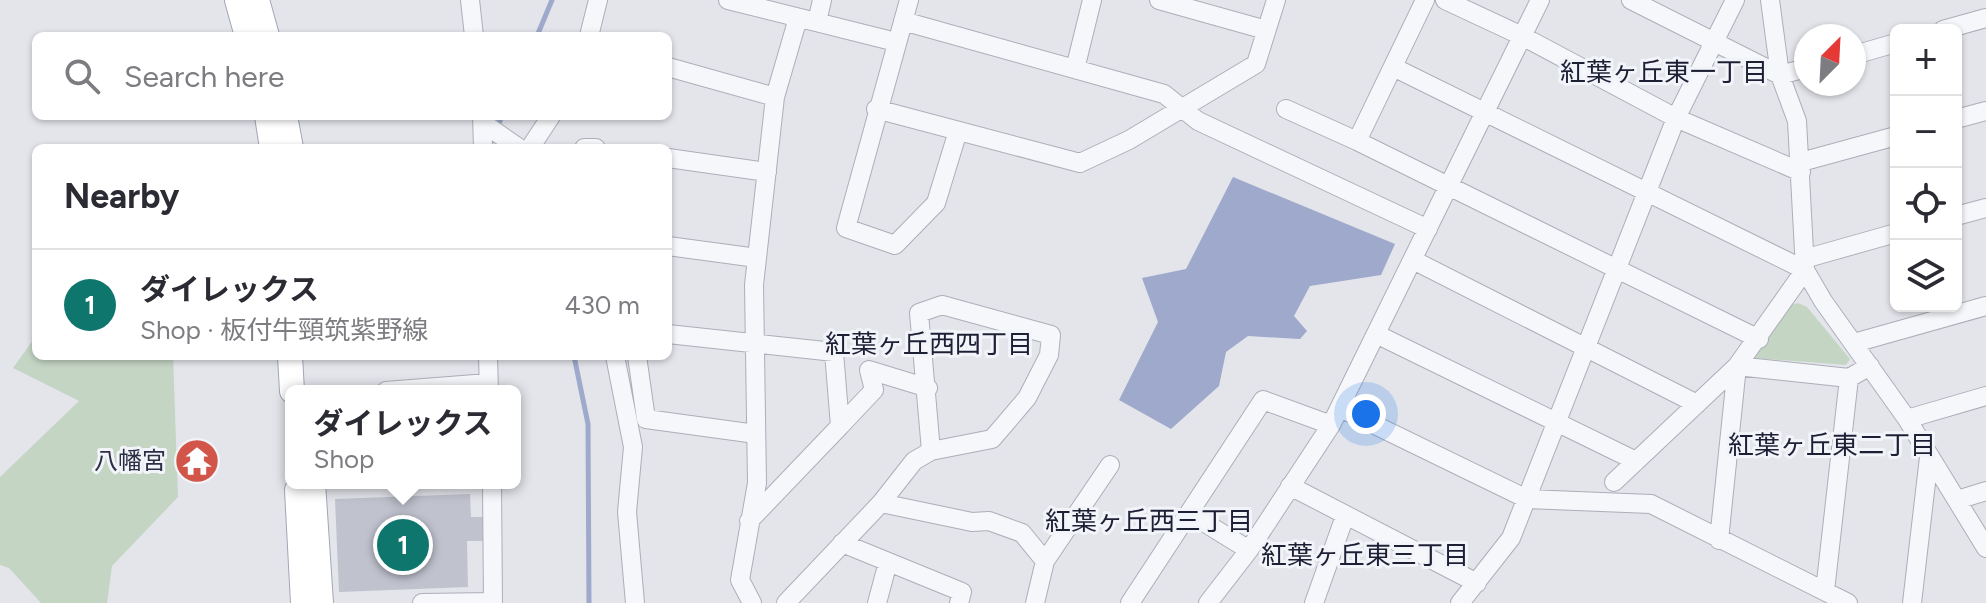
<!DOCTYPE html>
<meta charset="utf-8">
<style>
:root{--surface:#fff;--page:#f7f7f7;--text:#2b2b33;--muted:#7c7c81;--line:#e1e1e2;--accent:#0f766e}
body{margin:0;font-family:Figtree,"Noto Sans JP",sans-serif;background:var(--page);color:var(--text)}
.controls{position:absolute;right:24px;top:24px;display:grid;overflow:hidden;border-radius:12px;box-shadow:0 2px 6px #0004}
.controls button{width:72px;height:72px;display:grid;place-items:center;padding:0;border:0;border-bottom:2px solid var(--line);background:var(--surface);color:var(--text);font:40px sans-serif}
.compass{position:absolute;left:1794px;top:24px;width:72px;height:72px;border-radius:50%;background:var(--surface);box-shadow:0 2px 6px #0004;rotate:24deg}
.you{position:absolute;left:1366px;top:414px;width:28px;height:28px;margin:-20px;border:6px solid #fff;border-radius:50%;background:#1a73e8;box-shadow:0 0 0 12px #1a73e833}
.badge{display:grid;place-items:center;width:52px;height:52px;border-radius:50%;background:var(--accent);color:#fff;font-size:26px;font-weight:700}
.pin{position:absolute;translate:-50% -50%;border:4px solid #fff;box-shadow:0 2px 8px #0006}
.popup{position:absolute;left:285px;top:385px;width:236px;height:104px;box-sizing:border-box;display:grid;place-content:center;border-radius:12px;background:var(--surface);filter:drop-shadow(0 2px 6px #0005);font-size:26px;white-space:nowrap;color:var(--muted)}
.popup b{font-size:30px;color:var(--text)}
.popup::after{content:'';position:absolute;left:50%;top:100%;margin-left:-16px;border:16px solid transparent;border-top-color:var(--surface)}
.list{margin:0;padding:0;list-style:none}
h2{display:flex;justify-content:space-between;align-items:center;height:104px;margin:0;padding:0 32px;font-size:34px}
h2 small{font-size:26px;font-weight:400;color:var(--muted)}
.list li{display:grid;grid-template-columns:52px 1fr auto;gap:24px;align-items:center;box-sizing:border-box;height:112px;padding:0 32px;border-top:2px solid var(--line)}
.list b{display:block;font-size:30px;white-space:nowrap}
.list p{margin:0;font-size:26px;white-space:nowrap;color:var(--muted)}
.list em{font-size:26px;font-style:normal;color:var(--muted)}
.icon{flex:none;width:44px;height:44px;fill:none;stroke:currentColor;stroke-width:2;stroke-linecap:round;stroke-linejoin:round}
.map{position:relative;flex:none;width:1986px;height:603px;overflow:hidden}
.search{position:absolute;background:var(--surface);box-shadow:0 2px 6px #0004;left:32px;top:32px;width:640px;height:88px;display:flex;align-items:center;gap:20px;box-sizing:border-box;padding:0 28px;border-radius:12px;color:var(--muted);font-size:30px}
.panel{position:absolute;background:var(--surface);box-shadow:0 2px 6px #0004;left:32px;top:144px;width:640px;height:216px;border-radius:12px}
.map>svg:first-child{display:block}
</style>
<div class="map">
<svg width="1986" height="603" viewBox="0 0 1986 603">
<rect width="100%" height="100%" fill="#e3e5eb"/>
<path fill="#c4d5c4" d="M1798,303L1807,307L1850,359L1846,365L1754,358V353L1791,305Z
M36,336V356H173L178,497L112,566L107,603H41L9,568L0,565V477L79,401L13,368Z"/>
<path fill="#9ea9cc" d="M1233,177L1395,244L1381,275L1310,286L1294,316L1307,331L1300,339L1248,336L1226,352L1219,386L1171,429L1119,400L1158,322L1142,278L1186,269Z"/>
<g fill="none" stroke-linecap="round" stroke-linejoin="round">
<path stroke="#9ea9cc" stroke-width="5" d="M537,36L552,0
M497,128L502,116
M574,356L588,424L589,603"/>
</g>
<path fill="#c0c2ce" d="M470,494L471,517H484L485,541H467L468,587L339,592L335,499Z"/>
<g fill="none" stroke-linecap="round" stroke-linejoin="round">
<g stroke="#acaeb9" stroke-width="20">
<path id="minor" d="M470,0L474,36
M728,0L896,42
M909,0L846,228L895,245L936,203L958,131
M1159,0L1266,30
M1445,0L1522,36L1676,118L1801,172
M1631,0L1780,75L1806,68
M1770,0L1780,75L1797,121L1805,270L1823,301L1907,419L1986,548
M903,21L1164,94L1198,121L1428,229
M817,22L822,0
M1943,30L1986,18
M589,36L598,0
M1854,55L1896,43
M668,67L775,97
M1393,67L1805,270L1737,366L1614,482
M1075,69L1092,0
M876,109L1080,163L1129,140L1256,64L1276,0
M1286,109L1357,141L1759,339
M482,116L483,148
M1956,119L1986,111
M483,123L519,148
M1357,141L1425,0
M530,148L551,116
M584,148H596
M668,158L767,172
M1801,162L1896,136
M1956,216L1986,208
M668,246L757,258
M1804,259L1896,233
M1413,260L1697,404
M668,334L834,352L840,426L749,521
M1376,334L1636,461
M1854,343L1986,306
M488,356L489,391
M615,356L633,447L627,512L635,603
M637,356L646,419L756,434
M386,391L488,383
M1340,408L1527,499L1651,504L1848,603
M1907,419L1986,396
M840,426L874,390L869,370L928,388
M492,483L493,603
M1290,486L1477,583
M1957,500L1986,491
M881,503L972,522L989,521L1022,533L1045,561
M1189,513L1249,550
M1719,540L1737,366L1849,378L1870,366
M842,543L962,592L959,603
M1825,591L1849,378
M422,603L493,602
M752,603L740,580L757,483L754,285L775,97L798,18
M786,603L881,503L914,461L931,451L992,439L1027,398L1049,355L1051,335L942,305L919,313L931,451
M877,603L888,562
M1035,603L1045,561L1110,465
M1130,603L1263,400L1331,425
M1208,603L1249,550L1331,425L1540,0
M1314,603L1345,516
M1460,603L1511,538L1676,118L1735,0
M1912,603L1929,457"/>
</g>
<g stroke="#a2a6b7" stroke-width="26">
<path id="major" d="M237,0L247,36
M257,0L267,36
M267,116L272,148
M285,116L291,148
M290,356L292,391
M313,483L321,603
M297,490L303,603"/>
</g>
<use href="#minor" stroke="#f6f7fa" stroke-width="18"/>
<use href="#major" stroke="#fff" stroke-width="24"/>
</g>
<defs>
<g id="temple-disc" transform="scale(2.3)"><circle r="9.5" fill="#d15548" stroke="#f3f4f9"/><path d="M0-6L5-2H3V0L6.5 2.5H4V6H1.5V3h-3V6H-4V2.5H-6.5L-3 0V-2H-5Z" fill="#fff"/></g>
</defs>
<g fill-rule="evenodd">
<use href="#temple-disc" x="197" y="461"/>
</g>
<g text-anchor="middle" stroke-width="6" stroke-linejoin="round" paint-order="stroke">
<g font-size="24" fill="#2b2e44" stroke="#f3f4f9" text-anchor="end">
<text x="166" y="469">八幡宮</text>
</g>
<g font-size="26" fill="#1d1f35" stroke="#f3f4f9">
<text x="1664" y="81">紅葉ヶ丘東一丁目</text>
<text x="929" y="353">紅葉ヶ丘西四丁目</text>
<text x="1832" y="454">紅葉ヶ丘東二丁目</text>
<text x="1149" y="530">紅葉ヶ丘西三丁目</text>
<text x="1365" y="564">紅葉ヶ丘東三丁目</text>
</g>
</g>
</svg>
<div class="controls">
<button>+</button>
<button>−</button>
<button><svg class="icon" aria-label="locate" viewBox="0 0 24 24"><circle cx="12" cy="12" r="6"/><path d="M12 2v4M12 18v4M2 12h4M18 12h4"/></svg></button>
<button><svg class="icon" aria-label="layers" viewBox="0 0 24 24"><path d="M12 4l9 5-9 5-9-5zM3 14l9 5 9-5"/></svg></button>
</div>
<svg class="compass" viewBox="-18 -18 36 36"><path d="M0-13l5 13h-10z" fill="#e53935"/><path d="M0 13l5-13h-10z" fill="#7c7c81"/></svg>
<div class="you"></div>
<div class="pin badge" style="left:403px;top:545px">1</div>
<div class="popup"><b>ダイレックス</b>Shop</div>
<div class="search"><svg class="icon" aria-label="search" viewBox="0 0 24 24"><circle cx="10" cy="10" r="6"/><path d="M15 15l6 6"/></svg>Search here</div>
<section class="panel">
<h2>Nearby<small></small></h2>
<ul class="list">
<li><span class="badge">1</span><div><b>ダイレックス</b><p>Shop · 板付牛頸筑紫野線</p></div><em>430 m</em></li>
</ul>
</section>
</div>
